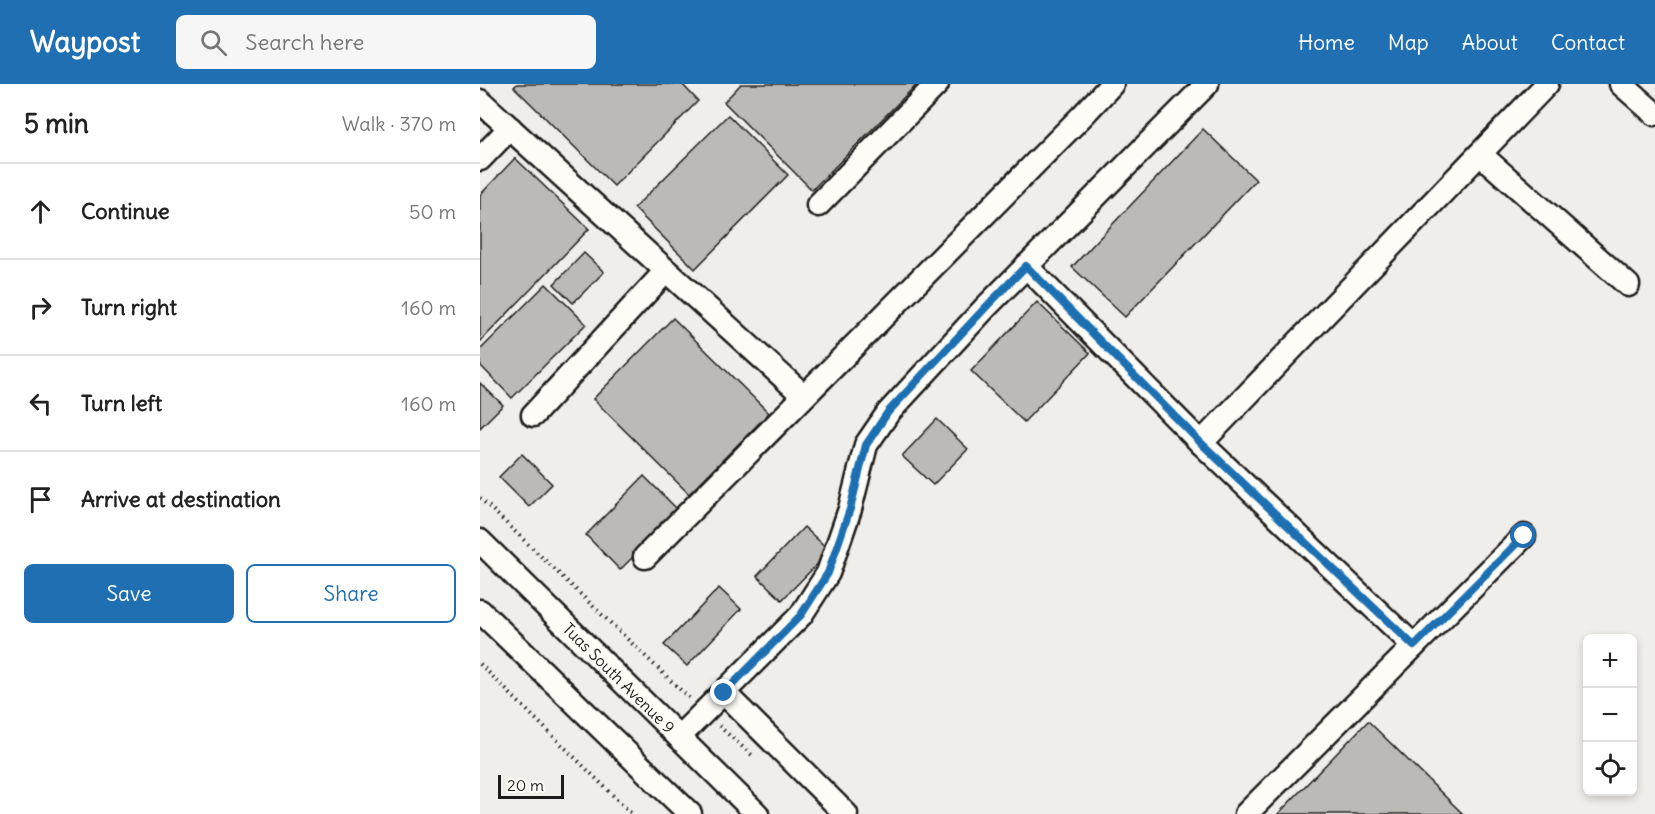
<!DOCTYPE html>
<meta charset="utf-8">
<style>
:root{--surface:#fff;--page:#f6f6f6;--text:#222;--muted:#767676;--line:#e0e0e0;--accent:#1f6fb2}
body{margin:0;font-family:Delius,sans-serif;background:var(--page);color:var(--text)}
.controls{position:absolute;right:18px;bottom:18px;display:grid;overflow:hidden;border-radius:9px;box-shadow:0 3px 9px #0003}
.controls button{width:54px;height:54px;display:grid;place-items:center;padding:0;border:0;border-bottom:2px solid var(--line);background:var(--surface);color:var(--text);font:30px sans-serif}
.scale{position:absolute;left:18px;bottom:15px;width:66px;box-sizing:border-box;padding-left:6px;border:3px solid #1c1c1c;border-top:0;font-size:16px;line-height:21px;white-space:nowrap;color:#1c1c1c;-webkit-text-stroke:4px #fdfcf7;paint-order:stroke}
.stop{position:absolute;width:18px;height:18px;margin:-14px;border:4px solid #1f6fb2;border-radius:50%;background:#fff}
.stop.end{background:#1f6fb2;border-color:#fff;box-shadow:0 2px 6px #0008}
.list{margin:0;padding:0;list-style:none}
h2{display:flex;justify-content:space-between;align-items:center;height:78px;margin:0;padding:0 24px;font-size:26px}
h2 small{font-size:20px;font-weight:400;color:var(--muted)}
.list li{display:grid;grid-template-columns:39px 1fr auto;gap:18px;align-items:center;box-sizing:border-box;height:96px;padding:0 24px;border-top:2px solid var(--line)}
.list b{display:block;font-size:22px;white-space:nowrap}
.list em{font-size:20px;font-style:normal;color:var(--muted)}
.actions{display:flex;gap:12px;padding:18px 24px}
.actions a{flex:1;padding:14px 0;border:2px solid var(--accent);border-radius:9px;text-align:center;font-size:21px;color:var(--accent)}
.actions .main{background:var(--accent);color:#fff}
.icon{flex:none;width:33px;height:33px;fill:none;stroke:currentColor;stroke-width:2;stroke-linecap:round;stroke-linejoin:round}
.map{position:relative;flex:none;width:1175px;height:730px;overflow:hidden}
header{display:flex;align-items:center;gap:36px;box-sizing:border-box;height:84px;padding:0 30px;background:var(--accent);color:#fff}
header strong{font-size:28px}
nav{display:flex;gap:33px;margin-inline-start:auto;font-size:21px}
.search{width:420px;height:54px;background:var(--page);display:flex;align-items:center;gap:15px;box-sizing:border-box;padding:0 21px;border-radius:9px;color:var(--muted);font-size:22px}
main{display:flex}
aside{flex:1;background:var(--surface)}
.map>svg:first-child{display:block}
</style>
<header>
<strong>Waypost</strong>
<div class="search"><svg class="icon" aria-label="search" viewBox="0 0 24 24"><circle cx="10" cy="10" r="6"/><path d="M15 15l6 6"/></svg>Search here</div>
<nav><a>Home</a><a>Map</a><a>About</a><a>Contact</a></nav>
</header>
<main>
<aside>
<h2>5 min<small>Walk · 370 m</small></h2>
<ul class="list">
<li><svg class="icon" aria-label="ahead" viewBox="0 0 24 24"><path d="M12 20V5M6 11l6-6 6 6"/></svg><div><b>Continue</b></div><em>50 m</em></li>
<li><svg class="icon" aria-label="right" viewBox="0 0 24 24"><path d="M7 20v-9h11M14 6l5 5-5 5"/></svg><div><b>Turn right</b></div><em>160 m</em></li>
<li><svg class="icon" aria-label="left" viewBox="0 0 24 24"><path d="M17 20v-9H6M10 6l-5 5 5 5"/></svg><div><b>Turn left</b></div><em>160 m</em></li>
<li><svg class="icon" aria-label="arrive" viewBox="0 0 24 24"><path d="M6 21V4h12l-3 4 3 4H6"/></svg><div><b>Arrive at destination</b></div></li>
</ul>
<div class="actions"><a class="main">Save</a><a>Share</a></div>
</aside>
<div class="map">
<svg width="1175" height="730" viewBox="0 0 1175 730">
<rect width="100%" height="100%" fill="#f0eeea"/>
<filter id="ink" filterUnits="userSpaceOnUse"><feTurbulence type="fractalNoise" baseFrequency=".0167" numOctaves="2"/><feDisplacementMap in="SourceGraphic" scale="12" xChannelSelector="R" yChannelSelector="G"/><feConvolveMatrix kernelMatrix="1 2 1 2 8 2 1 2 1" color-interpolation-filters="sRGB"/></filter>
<g filter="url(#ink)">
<path fill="#bbbab6" stroke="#1c1c1c" stroke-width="1.5" d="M37,0H202L218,17L134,102L34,3Z
M261,0H437L332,106L244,18Z
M248,31L308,91L215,185L154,124Z
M723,45L776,96L645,233L592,183Z
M35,74L109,145L0,258V111Z
M104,169L124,188L93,219L74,200Z
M66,200L106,240L32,314L0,281V266Z
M557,218L610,269L544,338L491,287Z
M193,234L289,329L209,410L113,315Z
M0,299L23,321L0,344Z
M457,335L488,365L453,401L422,372Z
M42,370L72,400L49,423L19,393Z
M164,392L199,427L140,486L106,451Z
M324,443L350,467L302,516L277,492Z
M239,504L261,525L207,582L184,561Z
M888,637L983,730H798Z"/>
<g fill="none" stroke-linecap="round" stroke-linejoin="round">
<g stroke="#1c1c1c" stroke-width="27">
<g id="minor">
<path d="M1141,0L1175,30"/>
<path d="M0,17L324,312"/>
<path d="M1000,70L1148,201"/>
<path d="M0,75L30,44"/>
<path d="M338,121L457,0"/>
<path d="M546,182L721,359L934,562"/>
<path d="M53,331L186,187"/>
<path d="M721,359L1067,0"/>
<path id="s1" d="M0,457L277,730"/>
<path d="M165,473L603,31L632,0"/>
<path d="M0,527L210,730"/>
<path d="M244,609L366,730"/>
<path d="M199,653L321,531L348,489L370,425L386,361L408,329L505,224L727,0"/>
<path d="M766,730L1044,452"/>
</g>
</g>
<path stroke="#1c1c1c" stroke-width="4" stroke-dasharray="1.5 4.5" stroke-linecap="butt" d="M0,414L209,614
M0,580L152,730
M239,642L274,673"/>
<use href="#minor" stroke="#fdfcf7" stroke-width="22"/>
</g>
</g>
<g fill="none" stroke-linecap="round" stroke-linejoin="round" filter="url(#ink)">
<path stroke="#1f6fb2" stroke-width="8" d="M244,609L321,531L348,489L370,425L386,361L408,328L505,224L546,182L721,359L934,562L1044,452"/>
</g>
<g text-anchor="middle" stroke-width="6" stroke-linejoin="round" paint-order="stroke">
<g font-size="16" fill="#1c1c1c" stroke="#fdfcf7">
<text dy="6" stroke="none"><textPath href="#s1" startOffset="195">Tuas South Avenue 9</textPath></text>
</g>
</g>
</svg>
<div class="controls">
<button>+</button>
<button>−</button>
<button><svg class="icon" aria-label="locate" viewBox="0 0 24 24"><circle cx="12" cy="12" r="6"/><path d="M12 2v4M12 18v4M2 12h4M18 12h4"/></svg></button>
</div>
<div class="scale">20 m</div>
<div class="stop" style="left:1044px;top:452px"></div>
<div class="stop end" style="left:244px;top:609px"></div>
</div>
</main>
